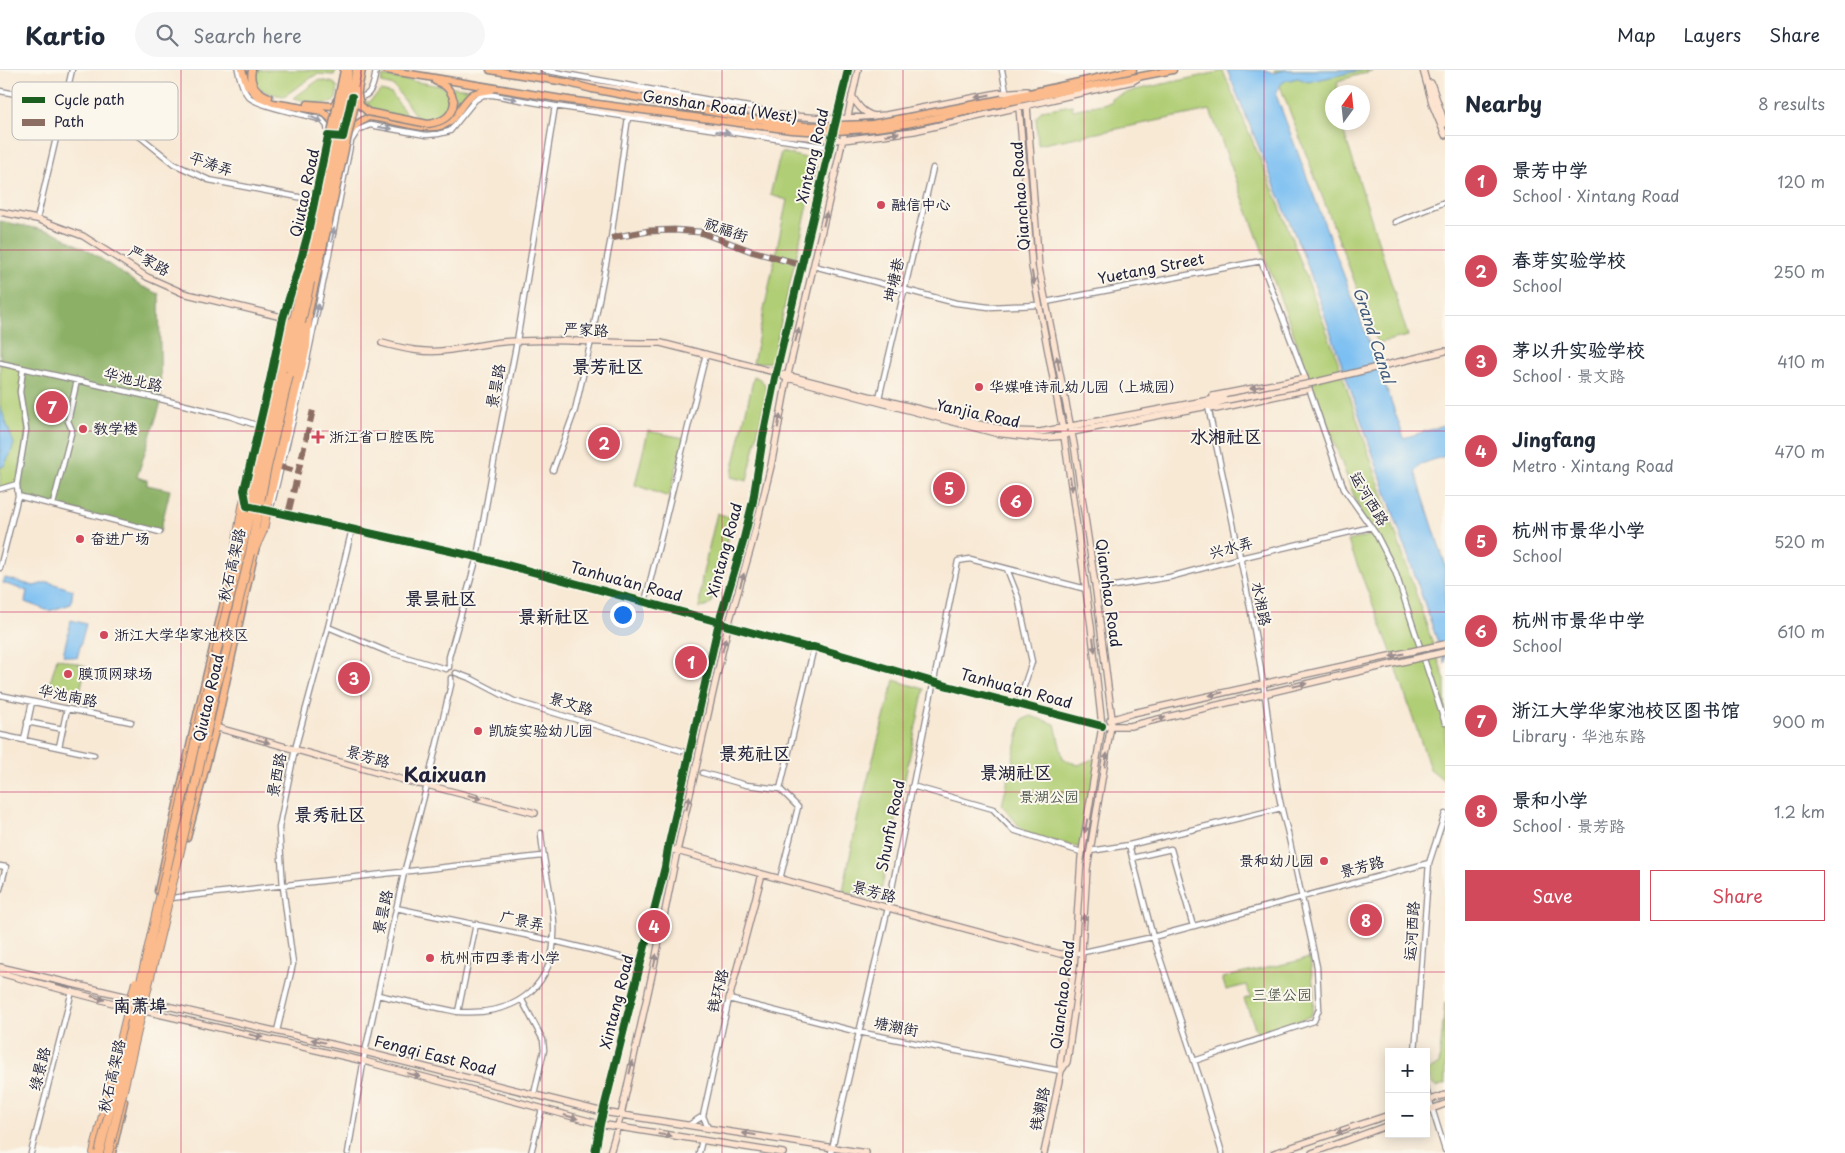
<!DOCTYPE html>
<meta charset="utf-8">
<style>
:root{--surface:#fff;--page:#f6f6f7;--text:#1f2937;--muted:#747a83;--line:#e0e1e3;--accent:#d1495b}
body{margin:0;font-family:"Playpen Sans","LXGW WenKai TC",sans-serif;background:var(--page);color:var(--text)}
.controls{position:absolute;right:15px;bottom:15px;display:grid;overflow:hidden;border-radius:0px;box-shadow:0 2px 12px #0003}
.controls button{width:45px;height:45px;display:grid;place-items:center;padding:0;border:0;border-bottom:1px solid var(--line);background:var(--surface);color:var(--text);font:25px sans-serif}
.compass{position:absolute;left:1325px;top:15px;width:45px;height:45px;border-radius:50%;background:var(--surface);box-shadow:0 2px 12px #0003;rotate:15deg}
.you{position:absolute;left:622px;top:544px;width:18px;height:18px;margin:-12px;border:4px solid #fff;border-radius:50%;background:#1a73e8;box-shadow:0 0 0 8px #1a73e833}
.badge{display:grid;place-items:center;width:32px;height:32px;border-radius:50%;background:var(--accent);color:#fff;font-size:16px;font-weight:700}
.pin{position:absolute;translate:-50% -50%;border:2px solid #fff;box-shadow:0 1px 5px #0006}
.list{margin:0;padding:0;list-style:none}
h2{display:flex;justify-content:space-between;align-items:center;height:65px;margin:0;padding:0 20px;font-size:21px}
h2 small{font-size:16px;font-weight:400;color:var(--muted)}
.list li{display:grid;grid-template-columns:32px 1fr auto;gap:15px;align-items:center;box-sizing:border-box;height:90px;padding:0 20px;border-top:1px solid var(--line)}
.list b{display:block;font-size:19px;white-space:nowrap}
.list p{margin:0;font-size:16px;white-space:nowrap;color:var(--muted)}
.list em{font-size:16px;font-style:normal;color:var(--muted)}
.actions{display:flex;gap:10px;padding:15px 20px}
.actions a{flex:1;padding:11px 0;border:1px solid var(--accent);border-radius:0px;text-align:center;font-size:18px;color:var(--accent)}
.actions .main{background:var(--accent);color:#fff}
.icon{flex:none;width:28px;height:28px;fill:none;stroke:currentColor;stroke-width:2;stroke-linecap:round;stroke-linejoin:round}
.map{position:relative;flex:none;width:1445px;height:1083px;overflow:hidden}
header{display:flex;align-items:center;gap:30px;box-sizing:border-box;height:70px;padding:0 25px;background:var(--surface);border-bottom:1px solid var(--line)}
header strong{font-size:24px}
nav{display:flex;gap:28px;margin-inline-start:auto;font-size:18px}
.search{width:350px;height:45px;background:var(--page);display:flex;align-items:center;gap:12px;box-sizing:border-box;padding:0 18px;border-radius:28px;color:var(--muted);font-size:19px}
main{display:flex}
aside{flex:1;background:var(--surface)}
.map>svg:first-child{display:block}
</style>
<header>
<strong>Kartio</strong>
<div class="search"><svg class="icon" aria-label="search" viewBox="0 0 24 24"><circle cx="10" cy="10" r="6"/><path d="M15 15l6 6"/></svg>Search here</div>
<nav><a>Map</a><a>Layers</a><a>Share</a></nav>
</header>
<main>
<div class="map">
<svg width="1445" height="1083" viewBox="0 0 1445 1083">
<rect width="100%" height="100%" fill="#fbf7ec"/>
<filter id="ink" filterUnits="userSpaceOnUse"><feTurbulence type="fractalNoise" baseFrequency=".02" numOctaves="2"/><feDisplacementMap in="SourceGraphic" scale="10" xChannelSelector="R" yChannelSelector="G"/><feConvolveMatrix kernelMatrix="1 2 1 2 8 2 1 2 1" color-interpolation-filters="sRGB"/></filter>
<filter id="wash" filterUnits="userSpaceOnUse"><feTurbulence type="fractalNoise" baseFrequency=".0096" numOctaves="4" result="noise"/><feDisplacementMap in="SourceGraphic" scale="20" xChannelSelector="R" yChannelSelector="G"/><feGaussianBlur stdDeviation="1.12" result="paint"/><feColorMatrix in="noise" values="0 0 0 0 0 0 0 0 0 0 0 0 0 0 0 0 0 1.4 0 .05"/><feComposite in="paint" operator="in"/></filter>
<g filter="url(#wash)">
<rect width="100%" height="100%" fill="#f8e9d5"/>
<path fill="#b0ce75" stroke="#697858" d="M255,0H336L334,5L317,4L284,26C269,24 250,20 255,0Z
M1274,0H1374L1338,11L1337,22H1332V52L1341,53L1408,266L1378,273Z
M1223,1L1277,129L1335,283L1445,610V711L1430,699L1389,576L1348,471L1369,466L1210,40L1038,75L1036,48L1042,40L1072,35L1073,40L1111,32V28L1135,20Z
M383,6L441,16C456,25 453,46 435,50C430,51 424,50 418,49L394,16L381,13Z
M321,10L334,13L338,18C337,21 337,28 335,30C329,38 302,30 294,28L317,11Z
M453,17L471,19L472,22L460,34L457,33L456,27L452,19Z
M381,21L392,24L409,48C394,45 372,46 363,32H369Z
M781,82L806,88L810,94L817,96L772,292L753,293L787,130L770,125Z
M0,293L23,299L26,360L17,414L0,419Z
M754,306C763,310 765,313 767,322L747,411L731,407Z
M648,361L684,368L669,427L635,415Z
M717,443L735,449L725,478L711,534L705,537L699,538L702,507Z
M57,588L86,596L80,621L50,613Z
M894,610L924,619L879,831L843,821L858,746Z
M1031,646L1055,654L1063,689L1078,695L1098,687L1081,778L1025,763L1002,735L1022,650Z
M1306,889H1310C1312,908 1317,928 1311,946L1258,965L1244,929L1251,927L1246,915L1226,920L1222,908Z
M1445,933V1014L1436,1017L1433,1015L1426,1002L1439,994Z"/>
<path fill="#8cb166" stroke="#576a50" d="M0,151L54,162L94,184L139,215L159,224L161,333L137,407L147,410V415L170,420L160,462L18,426L26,360L20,322L23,299L0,293Z"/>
<path fill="#7bbff2" stroke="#4e7096" d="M1227,0H1266L1273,3L1285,0H1362L1308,12L1298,8L1285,11L1279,16L1276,25L1390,328L1404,368L1445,355V386L1421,394L1415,401L1445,494V593L1307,194Z
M0,336L14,374L10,385L3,397H0Z
M5,508L34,516L48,512L73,520L71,534L49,541L25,532L27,521L3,513Z
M71,550L86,554L77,588L63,585Z"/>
</g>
<g filter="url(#ink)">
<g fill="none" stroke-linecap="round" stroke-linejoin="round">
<g stroke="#8d8688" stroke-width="7">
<path id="street" d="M238,0C240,8 242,19 248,26C256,36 307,45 322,50L327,56L328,65
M543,0L754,38L770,43
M1002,0L1006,22
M0,21L82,36L110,46L143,69L174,94L209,110L314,130
M357,27C372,28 374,13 376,0
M351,71L358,60L370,55L426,65L438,64L450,61L475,30L483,25H493L555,36L830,77
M37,149L72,0
M1395,152L1445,132
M309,157L317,118
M611,168L649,161L674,160L700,162L751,181L803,195
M814,196L956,233L989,237L1038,235
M318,206L328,189L351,71L350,70
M1046,232L1261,191L1306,310
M0,293L156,328L229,346L259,356
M273,297L283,248L300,193L307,167
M1309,318L1344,419L1376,464L1395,501L1445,653
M879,328L933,98
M553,400L575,340L591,271L611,168L628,47
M0,419L17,414
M18,426L160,462
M53,434L72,360L68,351L77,310
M270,441L301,318L328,189
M0,498L18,426L17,414L26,360L20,322L23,299
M1007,499L1018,527L1032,592L1018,634
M1096,519L1170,507L1240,488L1371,457
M645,532L706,284
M328,557L388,582L446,599
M449,597V587L477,487L496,380L517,271L555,36
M456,603L472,609L514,631L682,681
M0,625L131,652
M27,652L63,659
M0,665L94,685
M24,670L32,632
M59,677L67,639
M703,703L746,715L780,719L798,737L780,809
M912,716L993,739L1013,760L1081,782
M780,719L814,577
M1129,775L1153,867L1201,1012L1222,1083
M1090,781L1129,775L1281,738
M1132,788L1171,779L1193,856
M0,796L6,797L0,819
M171,828L542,786
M396,838L554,871L641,892
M1079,883L1153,867L1429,793
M378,925C396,929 415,933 433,937C442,938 451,941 459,942C519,946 557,915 554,853C552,822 543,793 541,763
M522,930L543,970L544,980L534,1024
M458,942L476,854
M277,961L293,894L283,817L279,758L295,679L328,557L352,459
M1415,982L1429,793L1445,744
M1194,991L1314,951L1319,939L1317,897L1287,759C1273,712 1271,662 1263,613C1249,520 1227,428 1208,336
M1426,1019L1445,1080
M689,1055L703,1046
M708,1058L703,1046L729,929L858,962L1061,1001
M31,1083L72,921
M348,1083L365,982L404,803L427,715L451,615V608
M531,1083L542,1039
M699,1083L702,1070
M831,1083L888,838L958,491L970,489L1086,519"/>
</g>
<g stroke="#8d8688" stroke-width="8">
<path id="secondary" d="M1423,0L1433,36L1445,65
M577,13L659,25L750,43L836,49L886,45L998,23L1027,21
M1431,13L1445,54
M852,26C858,36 863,43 874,46
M587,35L619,42L777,64L843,70L914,61L1133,11L1138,8
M1027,36L1039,198L1074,374L1096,521L1112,649L1087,799L1081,894L1067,992L1061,1001
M1019,37L1032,197L1064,366L1091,556L1102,656L1081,788L1074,896L1060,993L1061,1001L1044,1083
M0,142L37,149L83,166L147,207L183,223L290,249
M382,273C404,279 427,284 450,280C473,277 495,271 519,271C566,269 613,274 661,273L978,354L1013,361L1040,362L1220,328L1227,330
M1403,291L1445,281
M784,307L995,363L1039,368L1064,366L1072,362L1208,336L1227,330
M1213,326L1305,308
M1208,336L1216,339L1309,319
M264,440L477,487L719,552L728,556L806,577H814L940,614L1102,656H1130L1335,607
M1110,650L1133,643L1334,598
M204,654L418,714L427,715L535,743
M673,780L1060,884L1075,883
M0,897L365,982L603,1042L866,1083
M0,903L132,938L364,991L600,1054L783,1083
M729,929L762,804
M1426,1031L1445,1025
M1426,1041L1445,1034
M595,1083L600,1054L665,797L668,778L719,552L743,472L753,431L763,367L776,303L848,0
M610,1083L621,1045L655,891L677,781L728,556L751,477L771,396L788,304L834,109L858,0
M1274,1083L1389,1045
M1312,1083L1389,1055"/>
</g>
<g stroke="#8d8688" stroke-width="9">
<path id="primary" d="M242,0L247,15L257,26L273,33L322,41L331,49L332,55
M252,0C249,14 256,22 269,27
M386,0L568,30
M490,0L565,12
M435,11C446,15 451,20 454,31
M358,21L362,0
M1002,29L1133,0
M1003,33L1173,0
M308,34L333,36L337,30
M348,66L356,55L368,47C391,48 423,63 444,55C458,49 461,32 473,24C479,21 486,21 492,20
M307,250L316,210
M289,254L303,193
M267,422L304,264
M187,768L216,658L256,476
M158,821L194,658L234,490
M112,1083L124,1031"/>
</g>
<g stroke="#8d8688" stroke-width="10">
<path id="highway" d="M282,300L294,250
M289,305L301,253
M273,311L286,257L290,249
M268,433L306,277L308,246
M94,1083L127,946"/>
</g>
<use href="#street" stroke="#fff" stroke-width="4.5"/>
<use href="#secondary" stroke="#fde4d1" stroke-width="5.5"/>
<use href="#primary" stroke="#fbbb8c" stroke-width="6"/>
<use href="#highway" stroke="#fbbb8c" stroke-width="8"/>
<g stroke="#8d8688" stroke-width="8" stroke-linecap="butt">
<path id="secondary-bridge" d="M1227,330L1312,313L1403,291
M1334,598L1445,574
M1335,607L1445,582"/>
</g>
<g stroke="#8d8688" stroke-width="9" stroke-linecap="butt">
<path id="primary-bridge" d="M565,12L592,19L740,47L806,56L872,54L1002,29
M358,25L360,35L368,42L428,54C442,52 453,47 454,31
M568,30L791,60C865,66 932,50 1003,33
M308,175L344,0
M316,210L358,21"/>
</g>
<g stroke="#8d8688" stroke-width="10" stroke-linecap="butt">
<path id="highway-bridge" d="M294,250L342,42L348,0
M301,253L357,0
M254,480L263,460L268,433
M234,495C240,432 260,372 273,311
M127,946L136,912
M99,1083L130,960L208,616L241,482L282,300
M108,1083L193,726L216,617L225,588L250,483L266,401L289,305"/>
</g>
<use href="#secondary-bridge" stroke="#fde4d1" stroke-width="5.5"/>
<use href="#primary-bridge" stroke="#fbbb8c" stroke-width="6"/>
<use href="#highway-bridge" stroke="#fbbb8c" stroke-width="8"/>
<path stroke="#8d6e63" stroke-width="6" stroke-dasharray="12 6" stroke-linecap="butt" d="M611,168L649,161L674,160L700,162L751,181L803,195
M281,397L298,402
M289,440L314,336"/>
<g stroke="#fbf7ec" stroke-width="11">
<path id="cycleway" d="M352,27L343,67L328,66L307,167L300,193L283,248L270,310L251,391L244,420L247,436L477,487L719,552L728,556L806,577H814L940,614L1102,656
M595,1083L600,1054L665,797L668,778L719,552L743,472L753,431L763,367L776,303L848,0"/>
</g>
<use href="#cycleway" stroke="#1b5e20" stroke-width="8"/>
</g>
<defs><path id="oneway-solid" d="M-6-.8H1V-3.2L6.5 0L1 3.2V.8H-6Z" transform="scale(1.25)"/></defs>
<g fill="#9a8d8e">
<use href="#oneway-solid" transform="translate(983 26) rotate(168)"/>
<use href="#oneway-solid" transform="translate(892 64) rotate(-8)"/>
<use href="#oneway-solid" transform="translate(825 149) rotate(-77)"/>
<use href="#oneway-solid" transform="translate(1033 208) rotate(81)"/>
<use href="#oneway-solid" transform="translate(797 265) rotate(-76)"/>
<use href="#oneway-solid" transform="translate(1058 293) rotate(-101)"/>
<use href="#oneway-solid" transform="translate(1257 317) rotate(169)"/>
<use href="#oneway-solid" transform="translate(779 351) rotate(-80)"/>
<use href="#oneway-solid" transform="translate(1071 414) rotate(82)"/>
<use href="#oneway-solid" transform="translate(742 510) rotate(-74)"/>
<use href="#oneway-solid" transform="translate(724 575) rotate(-77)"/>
<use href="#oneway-solid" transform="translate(1094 575) rotate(83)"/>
<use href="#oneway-solid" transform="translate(1397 585) rotate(168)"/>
<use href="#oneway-solid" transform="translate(1300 615) rotate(-13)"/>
<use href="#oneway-solid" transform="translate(1216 624) rotate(167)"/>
<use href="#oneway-solid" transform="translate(1159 649) rotate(-14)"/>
<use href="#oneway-solid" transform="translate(263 671) rotate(16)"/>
<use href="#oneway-solid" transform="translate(1106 690) rotate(-80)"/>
<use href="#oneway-solid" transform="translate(475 727) rotate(15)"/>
<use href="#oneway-solid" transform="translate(688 733) rotate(-77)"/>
<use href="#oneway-solid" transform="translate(1086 756) rotate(100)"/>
<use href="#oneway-solid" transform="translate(1084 851) rotate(-87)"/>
<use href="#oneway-solid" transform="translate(655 891) rotate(-78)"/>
<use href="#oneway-solid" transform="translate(98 928) rotate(16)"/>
<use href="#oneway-solid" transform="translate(256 966) rotate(13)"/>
<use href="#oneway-solid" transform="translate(318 971) rotate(-167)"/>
<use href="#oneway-solid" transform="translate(631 997) rotate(-77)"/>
<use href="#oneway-solid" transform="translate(414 1005) rotate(15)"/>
<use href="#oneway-solid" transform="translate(571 1047) rotate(15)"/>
<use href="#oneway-solid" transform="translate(1343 1061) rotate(161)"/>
<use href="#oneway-solid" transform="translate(749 1064) rotate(-171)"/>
<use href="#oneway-solid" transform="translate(665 1065) rotate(8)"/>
</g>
<g fill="#9c9ca7">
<use href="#oneway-solid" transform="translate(510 28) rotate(11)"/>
<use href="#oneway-solid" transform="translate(316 49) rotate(22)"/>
<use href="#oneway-solid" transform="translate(385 58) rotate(10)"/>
<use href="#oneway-solid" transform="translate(723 62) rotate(8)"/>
<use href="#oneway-solid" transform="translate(333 165) rotate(-79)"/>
<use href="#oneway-solid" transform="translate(317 241) rotate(-80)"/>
</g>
</g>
<path fill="none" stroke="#c2185b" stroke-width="1" stroke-opacity="0.55" d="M181,0V1083M361,0V1083M542,0V1083M722,0V1083M903,0V1083M1084,0V1083M1264,0V1083M0,180H1445M0,361H1445M0,542H1445M0,722H1445M0,902H1445"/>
<g fill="#d1495b" stroke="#fbf7ec" stroke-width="2">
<circle cx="881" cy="135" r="5"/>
<circle cx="979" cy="317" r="5"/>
<circle cx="83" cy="359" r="5"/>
<path d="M315.5 359.5h5v5h5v5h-5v5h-5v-5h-5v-5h5z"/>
<circle cx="80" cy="469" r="5"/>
<circle cx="104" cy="565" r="5"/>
<circle cx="68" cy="604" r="5"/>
<circle cx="478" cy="661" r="5"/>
<circle cx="1324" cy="791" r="5"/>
<circle cx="430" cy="888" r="5"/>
</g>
<g text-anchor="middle" stroke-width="4" stroke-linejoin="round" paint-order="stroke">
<g font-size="15" fill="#22223b" stroke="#fbf7ec">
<text transform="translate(720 37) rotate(8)" y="5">Genshan Road (West)</text>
<text transform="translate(813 86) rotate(-77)" y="5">Xintang Road</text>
<text transform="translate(211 94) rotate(19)" y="5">平涛弄</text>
<text transform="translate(305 123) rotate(-78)" y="5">Qiutao Road</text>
<text transform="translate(1021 126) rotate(-94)" y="5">Qianchao Road</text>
<text transform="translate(726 160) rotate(19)" y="5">祝福街</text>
<text transform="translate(149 191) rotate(30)" y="5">严家路</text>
<text transform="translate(1151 199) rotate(-11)" y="5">Yuetang Street</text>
<text transform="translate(894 210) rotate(-77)" y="5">坤塘巷</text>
<text transform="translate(586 260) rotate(3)" y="5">严家路</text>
<text transform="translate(133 310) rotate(13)" y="5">华池北路</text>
<text transform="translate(496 316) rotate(-79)" y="5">景昙路</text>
<text transform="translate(978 344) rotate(12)" y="5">Yanjia Road</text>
<text transform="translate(1369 429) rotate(59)" y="5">运河西路</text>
<text transform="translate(1231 478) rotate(-15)" y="5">兴水弄</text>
<text transform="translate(725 480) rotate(-75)" y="5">Xintang Road</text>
<text transform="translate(232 495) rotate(-77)" y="5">秋石高架路</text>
<text transform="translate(626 512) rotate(15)" y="5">Tanhua'an Road</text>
<text transform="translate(1108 523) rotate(82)" y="5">Qianchao Road</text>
<text transform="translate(1261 534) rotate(79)" y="5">水湘路</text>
<text transform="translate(1016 619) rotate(15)" y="5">Tanhua'an Road</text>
<text transform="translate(68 626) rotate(12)" y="5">华池南路</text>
<text transform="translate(209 628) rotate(-77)" y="5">Qiutao Road</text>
<text transform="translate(571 634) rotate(17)" y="5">景文路</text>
<text transform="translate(368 687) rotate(16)" y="5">景芳路</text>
<text transform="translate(277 705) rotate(-79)" y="5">景西路</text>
<text transform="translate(891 756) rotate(-79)" y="5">Shunfu Road</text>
<text transform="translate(1362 797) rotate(-15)" y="5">景芳路</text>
<text transform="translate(874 822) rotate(15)" y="5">景芳路</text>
<text transform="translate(383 842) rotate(-78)" y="5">景昙路</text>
<text transform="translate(522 851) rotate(12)" y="5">广景弄</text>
<text transform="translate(1412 861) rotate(-86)" y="5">运河西路</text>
<text transform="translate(718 921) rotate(-76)" y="5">钱环路</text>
<text transform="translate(1063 925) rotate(-83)" y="5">Qianchao Road</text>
<text transform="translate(617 932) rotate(-76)" y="5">Xintang Road</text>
<text transform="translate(896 957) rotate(11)" y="5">塘潮街</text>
<text transform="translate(435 986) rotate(14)" y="5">Fengqi East Road</text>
<text transform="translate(40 999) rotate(-76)" y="5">绿景路</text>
<text transform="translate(112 1006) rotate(-77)" y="5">秋石高架路</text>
<text transform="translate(1040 1039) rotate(-78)" y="5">钱潮路</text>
</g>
<g font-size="15" fill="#22223b" stroke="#fbf7ec" text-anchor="start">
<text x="891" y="140">融信中心</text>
<text x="989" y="322">华媒唯诗礼幼儿园（上城园）</text>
<text x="93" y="364">教学楼</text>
<text x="329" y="372">浙江省口腔医院</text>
<text x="90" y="474">奋进广场</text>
<text x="114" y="570">浙江大学华家池校区</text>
<text x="78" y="609">膜顶网球场</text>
<text x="488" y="666">凯旋实验幼儿园</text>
<text x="1314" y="796" text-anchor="end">景和幼儿园</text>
<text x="440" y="893">杭州市四季青小学</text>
</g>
<g font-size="15" fill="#4d564c" stroke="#fbf7ec">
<text x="1049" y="732">景湖公园</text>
<text x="1282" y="930">三堡公园</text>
</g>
<g font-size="16" font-style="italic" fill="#41597b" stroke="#fbf7ec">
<text transform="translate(1374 265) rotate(72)" y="6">Grand Canal</text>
</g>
<g font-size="18" font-weight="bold" fill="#22223b" stroke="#fbf7ec">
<text x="608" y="303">景芳社区</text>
<text x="1226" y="373">水湘社区</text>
<text x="441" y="535">景昙社区</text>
<text x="554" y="553">景新社区</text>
<text x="755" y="690">景苑社区</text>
<text x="1016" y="709">景湖社区</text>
<text x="330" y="751">景秀社区</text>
<text x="140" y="942">南萧埠</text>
</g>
<g font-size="20" font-weight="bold" fill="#22223b" stroke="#fbf7ec">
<text x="445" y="712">Kaixuan</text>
</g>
</g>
<rect x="12" y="12" width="166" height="58" rx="8" fill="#fbf7ec" stroke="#bab7b7" stroke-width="1"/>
<rect x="22" y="27" width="23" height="6" fill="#1b5e20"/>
<rect x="22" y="49" width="23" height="7" fill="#8d6e63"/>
<g font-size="14" fill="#22223b">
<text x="54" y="35">Cycle path</text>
<text x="54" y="57">Path</text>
</g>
</svg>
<div class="controls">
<button>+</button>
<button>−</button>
</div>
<svg class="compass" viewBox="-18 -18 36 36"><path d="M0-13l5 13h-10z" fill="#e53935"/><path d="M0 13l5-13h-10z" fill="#747a83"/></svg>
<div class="you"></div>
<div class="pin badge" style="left:691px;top:592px">1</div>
<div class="pin badge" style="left:604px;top:373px">2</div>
<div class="pin badge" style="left:354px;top:608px">3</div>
<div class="pin badge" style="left:654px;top:856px">4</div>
<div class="pin badge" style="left:949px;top:418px">5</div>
<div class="pin badge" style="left:1016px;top:431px">6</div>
<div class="pin badge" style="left:52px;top:337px">7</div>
<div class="pin badge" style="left:1366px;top:850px">8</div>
</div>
<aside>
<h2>Nearby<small>8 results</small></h2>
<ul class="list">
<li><span class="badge">1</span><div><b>景芳中学</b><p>School · Xintang Road</p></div><em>120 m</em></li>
<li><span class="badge">2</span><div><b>春芽实验学校</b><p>School</p></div><em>250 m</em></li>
<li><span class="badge">3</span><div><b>茅以升实验学校</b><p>School · 景文路</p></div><em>410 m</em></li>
<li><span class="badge">4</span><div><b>Jingfang</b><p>Metro · Xintang Road</p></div><em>470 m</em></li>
<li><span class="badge">5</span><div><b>杭州市景华小学</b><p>School</p></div><em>520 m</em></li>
<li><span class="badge">6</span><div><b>杭州市景华中学</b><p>School</p></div><em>610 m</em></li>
<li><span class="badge">7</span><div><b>浙江大学华家池校区图书馆</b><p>Library · 华池东路</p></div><em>900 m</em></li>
<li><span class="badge">8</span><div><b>景和小学</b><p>School · 景芳路</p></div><em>1.2 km</em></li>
</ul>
<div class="actions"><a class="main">Save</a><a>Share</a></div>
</aside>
</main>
